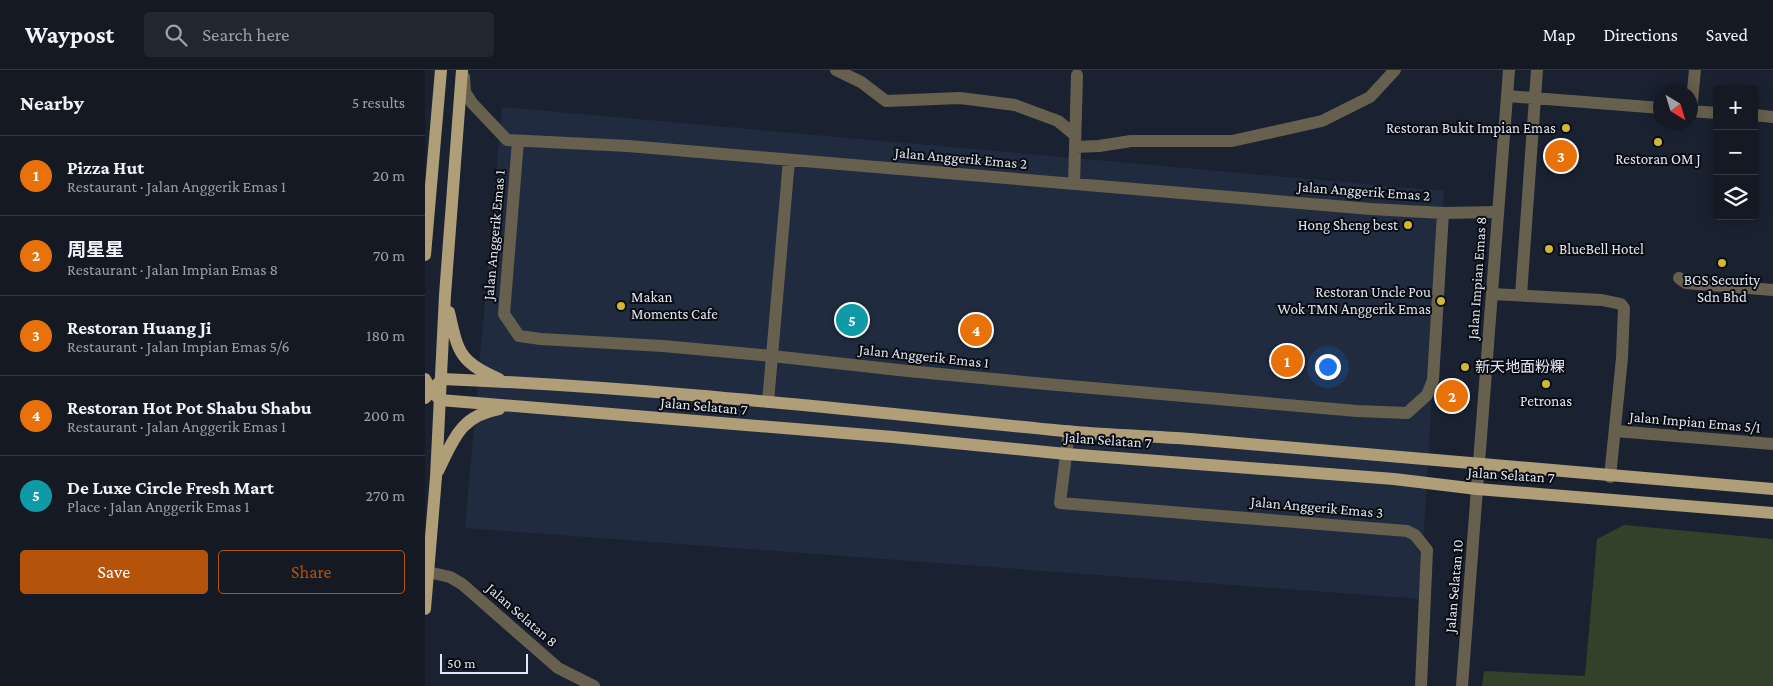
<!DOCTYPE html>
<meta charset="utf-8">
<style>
:root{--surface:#141924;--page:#212631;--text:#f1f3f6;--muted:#9da0a6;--line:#333841;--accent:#b45309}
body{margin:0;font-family:"Crimson Pro","Noto Sans SC",serif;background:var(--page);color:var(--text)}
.controls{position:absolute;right:15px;top:15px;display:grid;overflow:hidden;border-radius:5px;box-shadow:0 2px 12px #0003}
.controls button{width:45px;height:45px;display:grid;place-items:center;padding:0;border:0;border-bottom:1px solid var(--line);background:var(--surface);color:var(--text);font:25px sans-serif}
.compass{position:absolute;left:1228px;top:15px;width:45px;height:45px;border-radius:50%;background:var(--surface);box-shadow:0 2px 12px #0003;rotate:142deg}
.scale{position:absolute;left:15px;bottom:12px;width:88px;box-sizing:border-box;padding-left:5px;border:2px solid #e1e6f1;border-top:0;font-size:14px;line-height:18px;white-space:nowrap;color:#e1e6f1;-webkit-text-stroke:4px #080b11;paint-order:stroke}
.you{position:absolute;left:902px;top:296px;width:18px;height:18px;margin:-12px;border:4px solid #fff;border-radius:50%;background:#1a73e8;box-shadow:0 0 0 8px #1a73e833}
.badge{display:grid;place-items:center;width:32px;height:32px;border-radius:50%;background:var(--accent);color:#fff;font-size:16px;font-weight:700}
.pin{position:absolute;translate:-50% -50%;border:2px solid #fff;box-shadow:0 1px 5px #0006}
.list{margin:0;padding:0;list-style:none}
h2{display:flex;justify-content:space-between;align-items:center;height:65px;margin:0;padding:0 20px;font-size:21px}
h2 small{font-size:16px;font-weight:400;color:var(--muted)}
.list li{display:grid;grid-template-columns:32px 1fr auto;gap:15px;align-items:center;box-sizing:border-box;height:80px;padding:0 20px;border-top:1px solid var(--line)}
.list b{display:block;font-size:19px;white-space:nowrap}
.list p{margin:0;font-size:16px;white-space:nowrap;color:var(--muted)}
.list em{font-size:16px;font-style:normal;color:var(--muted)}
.actions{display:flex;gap:10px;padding:15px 20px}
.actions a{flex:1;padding:11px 0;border:1px solid var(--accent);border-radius:5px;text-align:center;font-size:18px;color:var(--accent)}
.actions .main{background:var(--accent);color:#fff}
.icon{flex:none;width:28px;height:28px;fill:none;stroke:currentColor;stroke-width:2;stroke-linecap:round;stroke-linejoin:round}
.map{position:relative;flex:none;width:1348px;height:616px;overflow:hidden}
header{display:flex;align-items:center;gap:30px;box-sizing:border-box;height:70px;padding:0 25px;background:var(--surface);border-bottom:1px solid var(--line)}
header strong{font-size:24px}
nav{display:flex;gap:28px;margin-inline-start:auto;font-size:18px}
.search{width:350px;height:45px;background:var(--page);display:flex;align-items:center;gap:12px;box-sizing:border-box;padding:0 18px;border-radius:5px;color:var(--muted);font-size:19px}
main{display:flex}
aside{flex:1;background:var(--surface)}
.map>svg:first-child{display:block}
</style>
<header>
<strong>Waypost</strong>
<div class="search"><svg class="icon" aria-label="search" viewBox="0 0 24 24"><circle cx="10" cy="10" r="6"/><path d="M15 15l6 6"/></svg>Search here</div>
<nav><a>Map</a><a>Directions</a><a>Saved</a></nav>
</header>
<main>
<aside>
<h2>Nearby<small>5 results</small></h2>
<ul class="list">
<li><span class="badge" style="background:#e8710a">1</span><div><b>Pizza Hut</b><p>Restaurant · Jalan Anggerik Emas 1</p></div><em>20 m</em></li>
<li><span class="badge" style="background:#e8710a">2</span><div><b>周星星</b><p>Restaurant · Jalan Impian Emas 8</p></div><em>70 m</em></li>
<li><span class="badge" style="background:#e8710a">3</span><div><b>Restoran Huang Ji</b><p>Restaurant · Jalan Impian Emas 5/6</p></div><em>180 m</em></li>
<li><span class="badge" style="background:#e8710a">4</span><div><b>Restoran Hot Pot Shabu Shabu</b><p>Restaurant · Jalan Anggerik Emas 1</p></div><em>200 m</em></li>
<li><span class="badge" style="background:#0f9aa8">5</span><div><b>De Luxe Circle Fresh Mart</b><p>Place · Jalan Anggerik Emas 1</p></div><em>270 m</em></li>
</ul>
<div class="actions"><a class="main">Save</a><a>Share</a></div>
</aside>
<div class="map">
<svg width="1348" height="616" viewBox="0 0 1348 616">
<rect width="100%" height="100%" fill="#1a2130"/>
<path fill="#202b3f" d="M77,37L1019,121L995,529L40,458Z"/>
<path fill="#32412a" d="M1199,455L1348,469V616H1057L1059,601L1160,606L1172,469Z"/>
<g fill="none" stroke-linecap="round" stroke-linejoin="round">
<path stroke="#68604e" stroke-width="12" d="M411,0L436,12L461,31L535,28L590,35L633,51L650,65
M39,7L40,22L47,33L82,70L203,76L946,139L1018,143L1073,142
M1082,26L1236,38
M1266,41L1270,0
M1266,41L1292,43
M1329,45L1348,47
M93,71L79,244L94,266L116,269L238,276L347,286L483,301L621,314L932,341L982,343L1002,325L1008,310L1018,143
M650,77L674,76L706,71H807L897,51L945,27L970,0
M649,114L652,5
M1254,208L1261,213L1348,220
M1067,224L1177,230L1196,234L1199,238L1197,288L1185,407
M1096,225L1112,0
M343,332L364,90
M644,361L635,433L982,461L990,465L1002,480L996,616
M1190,361L1348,374
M3,502L25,507L37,514L133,598L169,616
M1037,616L1052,419"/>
<path stroke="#68604e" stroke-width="12" d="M1052,419L1084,0"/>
<path stroke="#b09e79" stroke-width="12" d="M0,185L16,0
M24,242C33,282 34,292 74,309
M0,309L6,320L15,330L468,367L641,384L969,409L1052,419L1348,443
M0,328L17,309C225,317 432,341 639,361C681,365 724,366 766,369C960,384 1154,404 1348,419
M13,401C29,369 35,346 74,339
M0,539L11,407L20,225L37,0"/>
</g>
<g fill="#d0b736" stroke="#080b11" stroke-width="2">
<circle cx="1141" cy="58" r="5"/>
<circle cx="1233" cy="72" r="5"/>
<circle cx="983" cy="155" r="5"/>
<circle cx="1124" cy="179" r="5"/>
<circle cx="1297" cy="193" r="5"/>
<circle cx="1016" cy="231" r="5"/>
<circle cx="196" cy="236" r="5"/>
<circle cx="1040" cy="297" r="5"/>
<circle cx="1121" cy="314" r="5"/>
</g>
<g text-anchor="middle" stroke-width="4" stroke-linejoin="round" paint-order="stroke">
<g font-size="15" fill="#e1e6f1" stroke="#080b11" text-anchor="end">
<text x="1131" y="63">Restoran Bukit Impian Emas</text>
<text x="1233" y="94" text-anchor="middle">Restoran OM J</text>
<text x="973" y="160">Hong Sheng best</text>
<text x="1134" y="184" text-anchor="start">BlueBell Hotel</text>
<text x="1297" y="215" text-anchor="middle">BGS Security<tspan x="1297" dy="17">Sdn Bhd</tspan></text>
<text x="1006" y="227">Restoran Uncle Pou<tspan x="1006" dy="17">Wok TMN Anggerik Emas</tspan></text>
<text x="206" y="232" text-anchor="start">Makan<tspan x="206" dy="17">Moments Cafe</tspan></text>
<text x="1050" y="302" text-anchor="start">新天地面粉粿</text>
<text x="1121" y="336" text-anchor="middle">Petronas</text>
</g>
<g font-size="15" fill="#e1e6f1" stroke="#080b11">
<text transform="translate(536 88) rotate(5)" y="5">Jalan Anggerik Emas 2</text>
<text transform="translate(939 121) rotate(4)" y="5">Jalan Anggerik Emas 2</text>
<text transform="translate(69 165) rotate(-85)" y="5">Jalan Anggerik Emas 1</text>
<text transform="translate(1052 208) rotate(-86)" y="5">Jalan Impian Emas 8</text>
<text transform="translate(499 286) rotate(6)" y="5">Jalan Anggerik Emas 1</text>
<text transform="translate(279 336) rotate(5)" y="5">Jalan Selatan 7</text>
<text transform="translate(1270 352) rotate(5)" y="5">Jalan Impian Emas 5/1</text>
<text transform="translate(683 370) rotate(4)" y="5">Jalan Selatan 7</text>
<text transform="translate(1086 405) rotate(4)" y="5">Jalan Selatan 7</text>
<text transform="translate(892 437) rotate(5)" y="5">Jalan Anggerik Emas 3</text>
<text transform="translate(1029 516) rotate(-85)" y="5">Jalan Selatan 10</text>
<text transform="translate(97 545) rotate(41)" y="5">Jalan Selatan 8</text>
</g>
</g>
</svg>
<div class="controls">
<button>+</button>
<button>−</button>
<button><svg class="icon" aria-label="layers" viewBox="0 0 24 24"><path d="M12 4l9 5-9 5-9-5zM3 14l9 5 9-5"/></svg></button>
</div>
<svg class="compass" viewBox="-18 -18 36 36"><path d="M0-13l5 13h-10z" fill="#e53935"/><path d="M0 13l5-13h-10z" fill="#9da0a6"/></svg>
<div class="scale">50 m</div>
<div class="you"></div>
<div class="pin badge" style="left:862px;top:291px;background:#e8710a">1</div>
<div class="pin badge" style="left:1027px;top:326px;background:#e8710a">2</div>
<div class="pin badge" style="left:1136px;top:86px;background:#e8710a">3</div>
<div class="pin badge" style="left:551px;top:260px;background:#e8710a">4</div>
<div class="pin badge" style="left:427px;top:250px;background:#0f9aa8">5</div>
</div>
</main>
